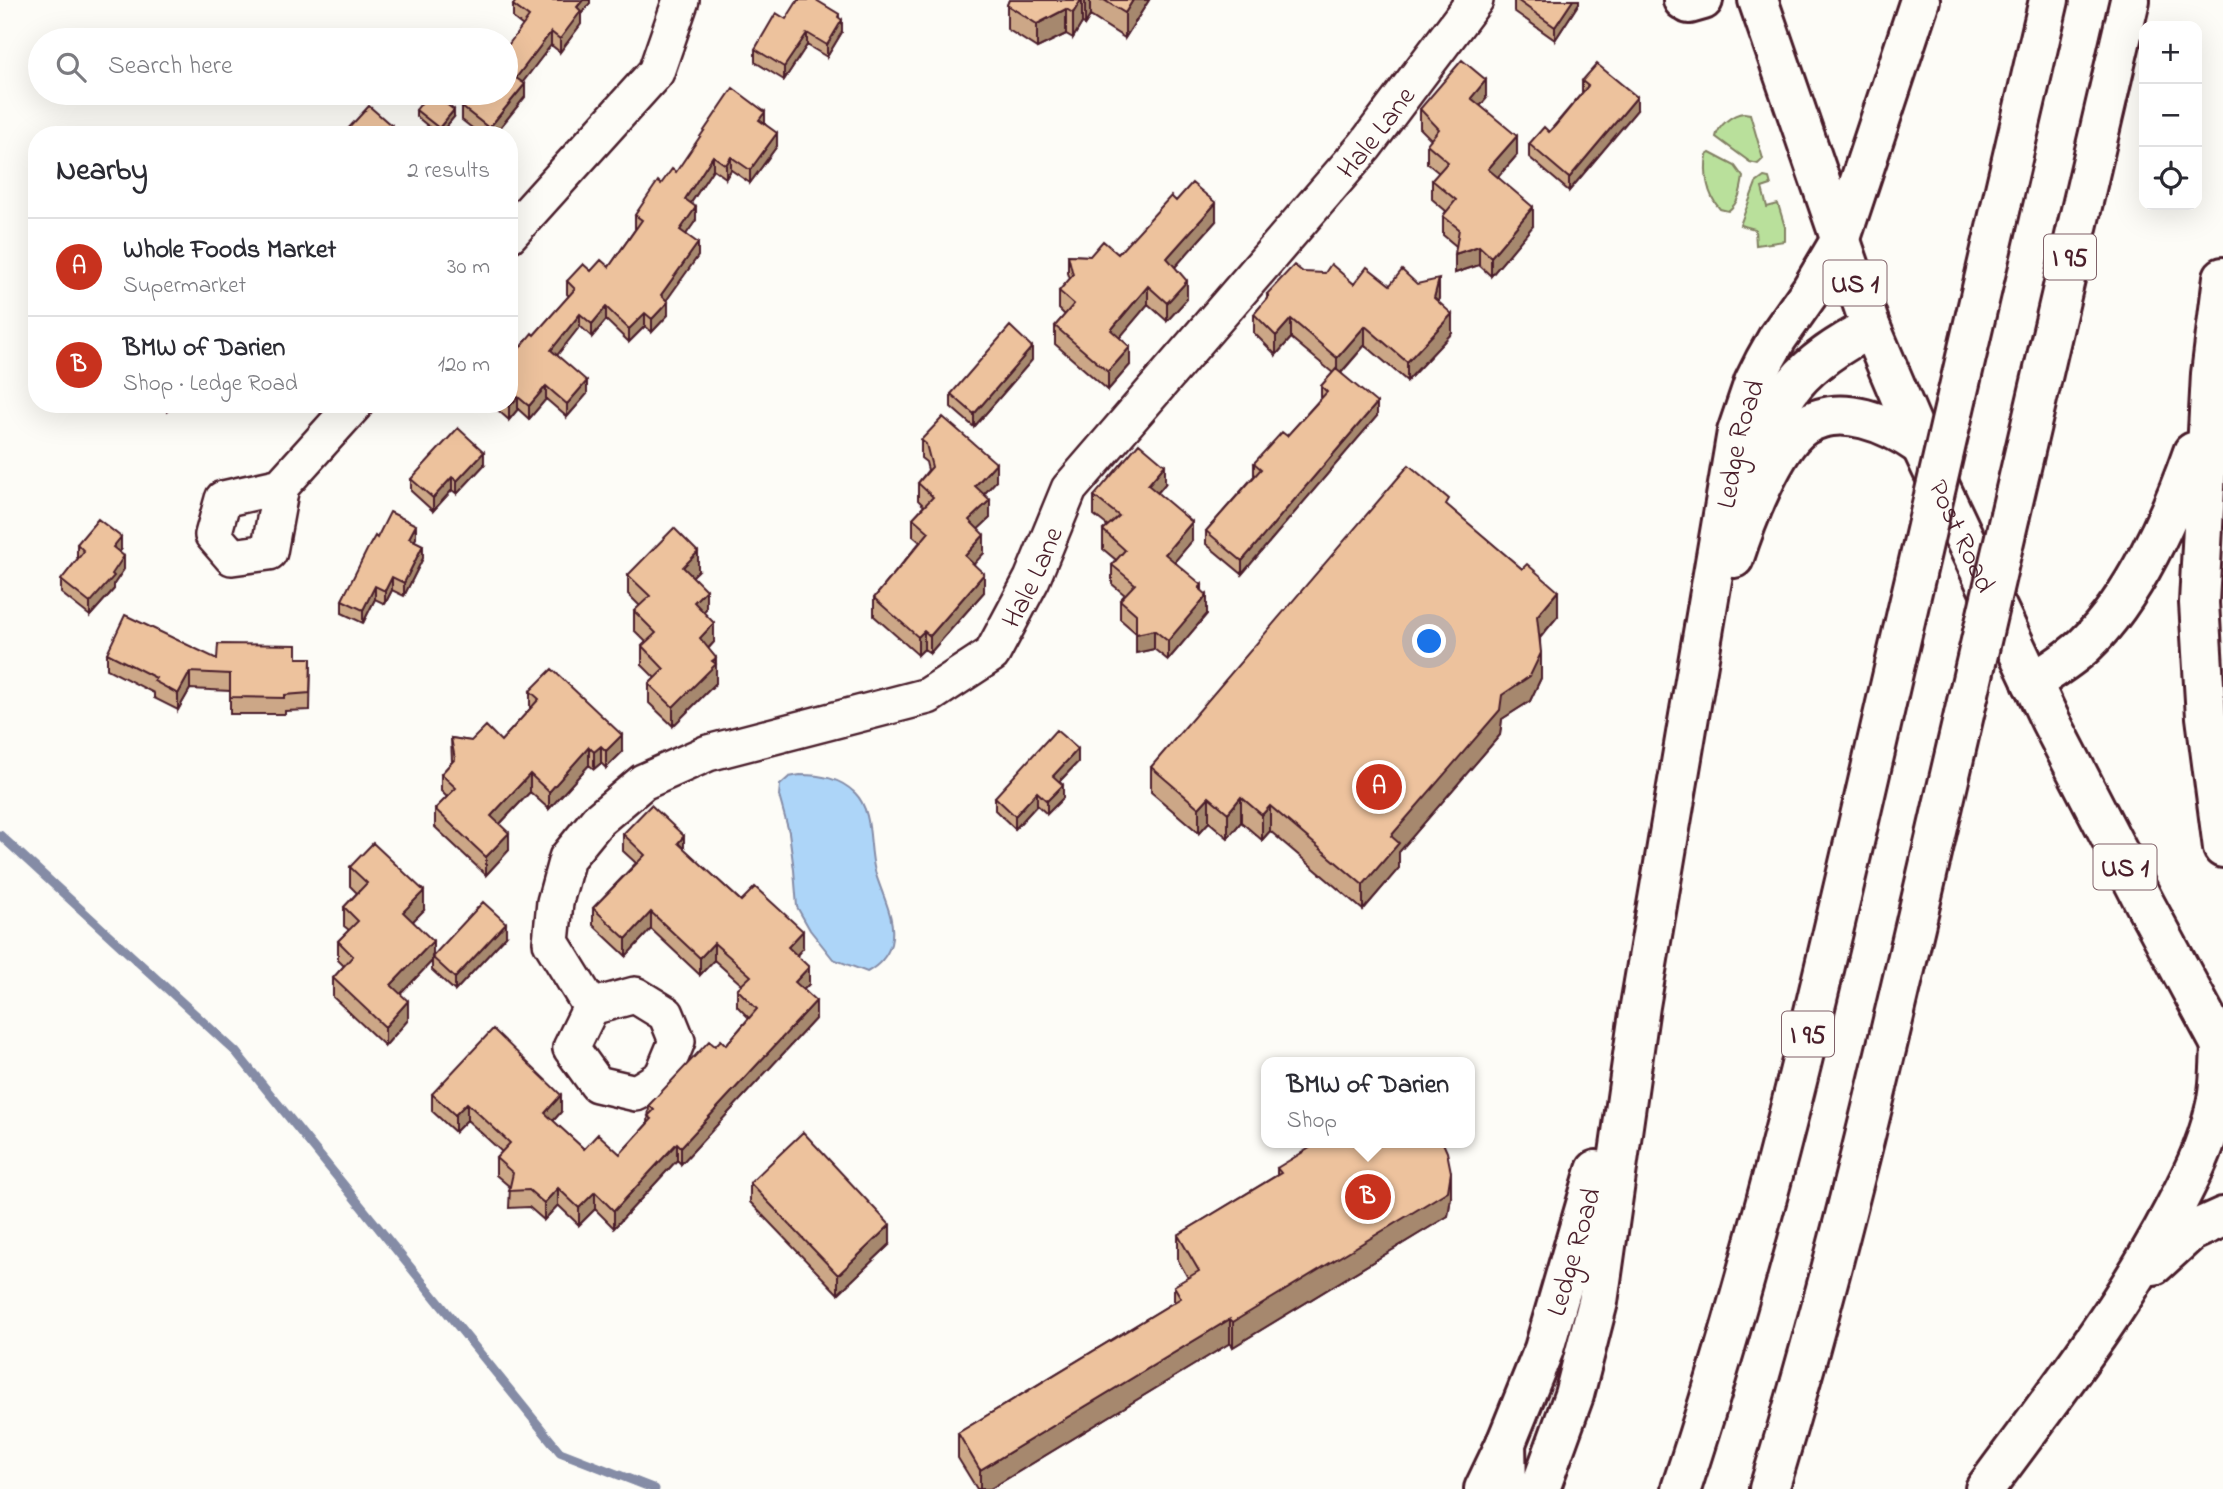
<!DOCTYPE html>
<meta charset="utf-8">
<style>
:root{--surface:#fff;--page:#f7f7f7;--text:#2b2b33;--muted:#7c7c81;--line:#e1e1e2;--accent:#c8321e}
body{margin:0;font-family:"Indie Flower",sans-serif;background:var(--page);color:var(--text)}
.controls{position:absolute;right:21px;top:21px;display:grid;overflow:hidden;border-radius:14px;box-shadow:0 7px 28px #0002}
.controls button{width:63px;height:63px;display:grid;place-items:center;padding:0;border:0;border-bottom:2px solid var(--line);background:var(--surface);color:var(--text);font:35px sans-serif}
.you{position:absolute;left:1430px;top:642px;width:24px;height:24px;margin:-18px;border:5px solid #fff;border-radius:50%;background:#1a73e8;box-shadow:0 0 0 10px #1a73e833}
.badge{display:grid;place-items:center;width:46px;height:46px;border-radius:50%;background:var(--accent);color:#fff;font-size:23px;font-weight:700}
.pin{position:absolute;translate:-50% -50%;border:4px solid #fff;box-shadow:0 2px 7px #0006}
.popup{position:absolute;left:1261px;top:1057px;width:214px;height:91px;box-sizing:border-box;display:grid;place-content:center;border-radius:14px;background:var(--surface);filter:drop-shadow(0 2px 5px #0005);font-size:23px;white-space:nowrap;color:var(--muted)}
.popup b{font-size:26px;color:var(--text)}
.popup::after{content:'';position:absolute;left:50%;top:100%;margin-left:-14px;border:14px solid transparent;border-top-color:var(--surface)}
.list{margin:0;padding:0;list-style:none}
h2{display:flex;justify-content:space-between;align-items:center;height:91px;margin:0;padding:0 28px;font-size:30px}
h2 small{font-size:23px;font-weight:400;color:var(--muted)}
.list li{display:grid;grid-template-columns:46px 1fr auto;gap:21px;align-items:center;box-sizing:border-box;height:98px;padding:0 28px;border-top:2px solid var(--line)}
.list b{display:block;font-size:26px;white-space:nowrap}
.list p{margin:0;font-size:23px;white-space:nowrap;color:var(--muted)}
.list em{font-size:23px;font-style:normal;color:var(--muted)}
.icon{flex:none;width:38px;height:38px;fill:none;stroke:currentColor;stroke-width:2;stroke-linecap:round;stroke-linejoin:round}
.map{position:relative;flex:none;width:2223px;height:1489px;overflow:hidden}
.search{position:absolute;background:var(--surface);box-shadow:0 7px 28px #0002;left:28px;top:28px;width:490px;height:77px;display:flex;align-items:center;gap:18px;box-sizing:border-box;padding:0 24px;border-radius:38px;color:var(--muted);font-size:26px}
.panel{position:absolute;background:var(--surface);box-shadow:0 7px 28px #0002;left:28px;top:126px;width:490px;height:287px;border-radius:28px}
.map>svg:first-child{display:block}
</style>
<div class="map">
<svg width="2223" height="1489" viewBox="0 0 2223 1489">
<rect width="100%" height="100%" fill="#fdfcf7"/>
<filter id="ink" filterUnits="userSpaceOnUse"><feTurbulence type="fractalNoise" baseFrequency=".0143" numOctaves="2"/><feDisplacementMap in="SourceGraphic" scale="14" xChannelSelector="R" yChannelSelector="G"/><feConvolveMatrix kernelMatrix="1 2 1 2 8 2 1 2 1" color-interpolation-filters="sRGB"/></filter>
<g filter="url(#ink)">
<path fill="#b9e09b" stroke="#828063" stroke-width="2" d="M1744,113L1750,114L1763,159L1758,164L1750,162L1716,137C1718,126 1732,114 1744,113Z
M1710,153L1735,166L1743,177C1741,190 1739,203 1728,211L1720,209C1707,195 1704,173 1707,155Z
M1764,177L1769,178L1771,185L1762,188L1767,207L1778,204L1785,227V241L1756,245L1755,229L1740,225L1756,183Z"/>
<path fill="#add5f8" stroke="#858ca6" stroke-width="2" d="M800,775C821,775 840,778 855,793C874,812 868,847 875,871C881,894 897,918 891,944C887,957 878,966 867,972L833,959L810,930L797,907L794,870L789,832L779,796L780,785L789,777Z"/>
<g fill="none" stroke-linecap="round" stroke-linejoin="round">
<path stroke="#858ca6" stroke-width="9" d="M0,835L236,1052L560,1452L655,1489"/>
<g stroke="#4a1f2b" stroke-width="40">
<g id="street">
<path d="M509,235L656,72L681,0"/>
<path d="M281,486L223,499L213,535L232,557L269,552L281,486L355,404"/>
<path d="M635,995L666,1014L677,1041L662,1077L636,1093L597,1084L571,1048L591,1007Z"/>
<path id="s1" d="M591,1007L551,942L555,902L567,858L598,820L643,782L708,753L928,696L992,654L1032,579L1069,489L1365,146L1475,0"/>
</g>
</g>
<g stroke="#4a1f2b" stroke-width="44">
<path id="secondary" d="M1683,0L1689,4L1703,0
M1484,1489L1506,1443"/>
</g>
<g stroke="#4a1f2b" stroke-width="44">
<g id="primary">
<path id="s2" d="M1758,0L1871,328L1921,446L2050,720L2145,904L2223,1049"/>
<path d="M1757,469C1774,394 1804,362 1871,328"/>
<path d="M1734,558C1745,524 1774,446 1804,426C1841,402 1889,424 1921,446"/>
<path id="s3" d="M1506,1443L1544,1349L1596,1170"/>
<path id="s4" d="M1540,1489L1574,1395L1598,1302L1640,1006L1737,432L1754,382L1765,360L1778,337L1811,290L1840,241"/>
</g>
</g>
<g stroke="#4a1f2b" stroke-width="44">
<path id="highway" d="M1840,241L1920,0
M2223,277L2211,374L2199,603L2206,717L2223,848
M1957,396L2049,0
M2010,515L2130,0
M2032,683C2050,671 2069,660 2085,645C2134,598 2171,515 2193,452
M2154,1265L2190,1232L2223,1217
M1506,1443L1507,1489
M1681,1489C1780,1189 1844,881 1916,574
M1769,1489C1849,1227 1907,959 1969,693
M1985,1489C2051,1399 2121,1311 2173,1211C2189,1180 2206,1148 2214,1113C2220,1091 2220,1068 2221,1044"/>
</g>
<use href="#street" stroke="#fdfcf7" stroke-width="35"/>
<use href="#secondary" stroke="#fdfcf7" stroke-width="38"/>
<use href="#primary" stroke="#fdfcf7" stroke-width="38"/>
<use href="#highway" stroke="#fdfcf7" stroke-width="38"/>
<g stroke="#4a1f2b" stroke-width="44" stroke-linecap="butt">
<path id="highway-bridge" d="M1916,574L1957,396
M1969,693L2010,515"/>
</g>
<use href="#highway-bridge" stroke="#fdfcf7" stroke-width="38"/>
</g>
<path fill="#cca787" stroke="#4a1f2b" stroke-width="2" d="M590,0V3L581,14V24L560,52L551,45L522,83L525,97L494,135H481L462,120V107L523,26L513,18V5Z
M1009,0H1149L1125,38L1090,16L1085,24L1082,23L1073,38L1066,34L1037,48L1007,29V5Z
M1514,0H1579V3L1555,40L1514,11Z
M839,18L842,32L827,57L807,45L784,80L755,62V49L786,19Z
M1582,81L1637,110L1569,191L1529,157V144L1549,132L1582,93Z
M1486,99L1480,106L1517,155L1498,177L1533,226L1491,276L1479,265L1455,273L1456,246L1443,235V216L1446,211L1432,199V180L1439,173L1427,163V144L1431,139L1420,128V109Z
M416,110L454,117L439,135L416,116Z
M765,124L777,146L750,183L731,170L726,178L713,169L691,203L696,220L686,234L698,256L666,300L668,315L652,332L645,326L629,342L606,320L592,337L580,326L557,355L587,394L567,417L546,399L529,419L518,409L509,420L491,404H509L534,335L569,296L567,294V281L591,271L609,267L636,228H635V215L661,184L676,172Z
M1176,201L1216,221L1175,267L1187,299L1167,321L1148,304L1119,338L1130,365L1108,390L1055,344V326L1065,315L1059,309V291L1070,279L1068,273V255L1090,256L1118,254Z
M1303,272L1354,284L1390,285L1417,284L1439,298L1438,302L1452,333L1407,381L1365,345L1341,373L1377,416L1242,574L1206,544V531L1254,476V463L1287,436L1321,398V386L1333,373L1291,338L1276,355L1254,333V314L1267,299V294Z
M1032,360L974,427L951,407V394Z
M160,404H174L167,411Z
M921,440L996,481L984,494L990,518L978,529L984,553L973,564L984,592L930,653L924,649L918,655L874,616V598L920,542L913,536V518L924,506L918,500V483L928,470L926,462L921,458Z
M484,465L457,494L452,490L433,511L411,491V479Z
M1165,484L1158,493L1192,541L1174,562L1202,590L1207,614L1168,660L1154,649L1136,653V633L1120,619V600L1125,595L1112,584V565L1116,560L1103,549V530L1108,526L1094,515V496Z
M1449,507L1522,569L1558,616L1540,638L1541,678L1530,701L1502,719L1500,735L1399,852V868L1363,910L1270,831L1262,840L1241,822L1228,838L1209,822L1199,833L1151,792V767Z
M377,538H416L414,541L423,558L404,596L392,590L385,604L375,599L363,623L342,613V600Z
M77,544L121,550L119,552L124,569L114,584V589L90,616L61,593V580L78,558L77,557Z
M698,571L692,576L706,609L703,611L714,642L708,649L716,658V683L673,726L649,703V684L655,678L642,665V646L646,642L634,630V611L640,606L628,594V575Z
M107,653L217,659L311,658L310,710L285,711V714H230V691L190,689L178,710L154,698V693L107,669Z
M530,691L622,752L606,768L601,763L594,769L589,765L549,809L530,792L500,824L509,850L486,875L435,827V809L447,797L441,791V774L452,762L451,738L471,741H501L530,709Z
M1078,762L1059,782L1063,798L1047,814L1037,805L1015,829L995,810V797Z
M623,834L684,849L741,901L803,948L797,955L809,984L803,990L816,1018L681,1164L677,1160L614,1228L595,1209L579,1225L558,1205L544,1220L529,1207L509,1208L510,1187L496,1175V1158L502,1152L467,1120L455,1132L432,1111V1094L561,1112L553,1121L584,1149L620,1154L648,1123L649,1105L715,1046L726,1045L749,1018L737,1006V989L742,985L714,960L700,975L651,929L626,956L593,925V908L636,863L623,851Z
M350,867L424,910L413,921L433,955L506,936L455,991L432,970V961L400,994L408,1020L385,1046L333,997V978L344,966L338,960V941L349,930L344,926V907L357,893L350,886Z
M1277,1168L1451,1197L1448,1216L1233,1347L1230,1343L990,1489H977L958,1458V1433L1174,1302V1286L1188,1278L1178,1260V1235L1277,1175Z
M750,1183L890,1244L838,1294L750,1202Z"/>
<path fill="#a6886e" stroke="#4a1f2b" stroke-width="2" d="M583,0H590V3L581,14V24L560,52V39L577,7Z
M1081,0H1082V23L1073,38V13Z
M1085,0H1090V16L1085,24Z
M1133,0H1149L1125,38V13Z
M1573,0H1579V3L1555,40V27Z
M1066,9V34L1037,48V24Z
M839,14V24L842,20V32L827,57V45Z
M551,32V45L516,91V78Z
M807,33V45L784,80V67Z
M1486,80V99L1471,117V98Z
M525,84V97L494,135H489V128Z
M1637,97V110L1569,191V178Z
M454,110V117L439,135V128Z
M765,112V124L759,120Z
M392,126V135H385Z
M777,133V146L750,183V170Z
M1517,136V155L1488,188V169Z
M713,156V169L685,212V199Z
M731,157V170L726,178V165Z
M1216,203V221L1167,276V258Z
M696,207V220L680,243V230Z
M1533,207V226L1491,276V257Z
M698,243V256L661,308V295Z
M1479,246V265L1455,273V254Z
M1439,279V298L1434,317V298Z
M1187,281V299L1167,321V303Z
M1148,286V304L1111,348V330Z
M668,302V315L652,332V319Z
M606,307V320L592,337V324Z
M645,313V326L629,342V329Z
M580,314V326L551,363V350Z
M1452,314V333L1407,381V362Z
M1291,319V338L1276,355V336Z
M1365,326V345L1337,377V358Z
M1032,347V360L974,427V414Z
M1130,347V365L1108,390V372Z
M587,381V394L567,417V404Z
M546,386V399L529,419V406Z
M518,397V409L509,420V407Z
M1377,403V416L1242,574V561Z
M167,404H174L167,411Z
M484,452V465L457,494V481Z
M996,463V481L975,504V486Z
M1165,465V484L1148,504V485Z
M452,477V490L433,511V498Z
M990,500V518L969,538V520Z
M1192,522V541L1165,573V554Z
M416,525V538L409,551V538Z
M984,535V553L965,574V556Z
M121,537V550L113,560V547Z
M423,545V558L404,596V583Z
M698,552V571L683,586V567Z
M124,556V569L114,584V589L90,616V603Z
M984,574V592L930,653V636Z
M392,577V590L385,604V591Z
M1202,585V602L1207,595V614L1168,660V641Z
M375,586V599L363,623V610Z
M706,590V609L694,621V602Z
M1558,591V616L1537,641V616Z
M714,623V642L700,657V638Z
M1154,630V649L1136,653V634Z
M924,631V649L918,655V637Z
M1541,653V678L1530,701L1502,719L1500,735L1399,852V868L1363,910V885L1391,836L1502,695Z
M716,658V683L673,726V707Z
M190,672V689L178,710V694Z
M622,735V752L606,768V751Z
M601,746V763L594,769V752Z
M589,747V765L549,809V792Z
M1078,749V762L1053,788V776Z
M530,774V792L491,833V816Z
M1063,785V798L1047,814V801Z
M1037,792V805L1015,829V816Z
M1209,797V822L1199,833V808Z
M1241,797V822L1228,838V813Z
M1270,806V831L1262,840V815Z
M509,833V850L486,875V857Z
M684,836V853L678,843Z
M424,891V910L403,931V912Z
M651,912V929L626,956V939Z
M506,923V936L455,991V978Z
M803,931V948L788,964V947Z
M433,941V958L432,957V961L391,1004V985Z
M714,943V960L700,975V958Z
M809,967V984L795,999V982Z
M408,1001V1020L385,1046V1027Z
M816,1001V1018L681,1164V1147Z
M561,1095V1112L545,1130V1113Z
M467,1103V1120L455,1132V1115Z
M677,1143V1160L614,1228V1211Z
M1451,1172V1197L1448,1216L1233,1347V1322Z
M558,1188V1205L544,1220V1203Z
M595,1192V1209L579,1225V1208Z
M890,1225V1244L838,1294V1275Z
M1230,1319V1343L990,1489H980V1470Z"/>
<path fill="#edc29d" stroke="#4a1f2b" stroke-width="2" d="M517,0H583L577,7L581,11L560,39L551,32L516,78L525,84L489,128L462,107L472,93H506V48L529,17L513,5Z
M798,0H816L839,14L838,17L842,20L827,45L807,33L784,67L755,49L776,13L786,19Z
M1009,0H1081L1073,13L1066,9L1037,24L1007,5Z
M1104,0H1133L1125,13Z
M1517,0H1573L1555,27Z
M1462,60L1486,80L1471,98L1517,136L1488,169L1533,207L1491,257L1479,246L1455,254L1459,229L1443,216L1456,200L1432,180L1448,162L1427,144L1439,129L1420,109Z
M1597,64L1637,97L1569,178L1529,144L1544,127L1549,132L1555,126L1588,86L1582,81Z
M733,88L765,112L759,120L777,133L750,170L731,157L726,165L713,156L685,199L696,207L680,230L698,243L661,295L668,302L652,319L645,313L629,329L606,307L592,324L580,314L551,350L587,381L567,404L546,386L529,406L518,397L509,407L506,404H509V361L532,333L534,335L575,289L567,281L583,264L591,271L601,260L609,267L642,220L635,215L658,181L661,184L672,169L676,172Z
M429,93H432L454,110L439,128L416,110Z
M369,106L392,126L385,135H353L347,130Z
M1192,183L1216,203L1167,258L1187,281L1167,303L1148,286L1111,330L1130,347L1108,372L1055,326L1074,304L1059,291L1073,275L1068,255L1090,256L1103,241L1118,254L1171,196L1176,201Z
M1331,264L1354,284L1367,267L1390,285L1402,270L1417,284L1439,279L1434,298L1452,314L1407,362L1365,326L1337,358L1291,319L1276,336L1254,314L1269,296L1267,294L1294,265L1303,272L1325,273Z
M1010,326L1032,347L974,414L951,394Z
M1336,369L1377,403L1242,561L1206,531L1261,469L1254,463L1282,432L1287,436L1327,392L1321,386Z
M943,417L996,463L975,486L990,500L969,520L984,535L965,556L984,574L930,636L924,631L918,637L874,598L929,532L913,518L933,497L918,483L932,467L926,444L921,440Z
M458,428L484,452L457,481L452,477L433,498L411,479Z
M1139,443L1165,465L1148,485L1192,522L1165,554L1202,585L1199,588L1207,595L1168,641L1154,630L1136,634V614L1120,600L1135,584L1112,565L1125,550L1103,530L1119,516L1094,496Z
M1409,465L1449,499L1446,504L1522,569L1527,564L1558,591L1537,616L1541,653L1530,676L1502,695L1500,710L1391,836L1399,843L1363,885L1270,806L1262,815L1241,797L1228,813L1209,797L1199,808L1151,767Z
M390,512L416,525L409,538L423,545L404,583L392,577L385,591L375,586L363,610L342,600L367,550L375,536L377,538Z
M98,519L121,537L113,547L124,556L112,574L114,576L90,603L61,580L84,551L77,544Z
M674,528L698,552L683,567L706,590L694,602L714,623L700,638L716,658L712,661L716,664L673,707L649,684L664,669L642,646L656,633L634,611L650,596L628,575Z
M125,615L217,659L218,644L297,645V658H311L310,693L285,695V698L230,697V674L190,672L178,694L154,681L156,678L107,653Z
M552,669L622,735L606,751L601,746L594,752L589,747L549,792L530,774L491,816L509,833L486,857L435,809L456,788L441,774L455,759L451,738L471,741L486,726L501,741L539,699L530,691Z
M1056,730L1078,749L1053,776L1063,785L1047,801L1037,792L1015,816L995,797Z
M651,805L684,836L678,843L741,901L755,887L803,931L788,947L809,967L795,982L816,1001L681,1147L677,1143L614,1211L595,1192L579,1208L558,1188L544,1203L529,1190L509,1191L513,1173L496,1158L510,1143L467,1103L455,1115L432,1094L493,1029L561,1095L545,1113L584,1149L598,1134L620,1154L652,1119L648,1116L654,1110L649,1105L709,1041L715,1046L721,1040L726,1045L757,1009L737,989L751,976L714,943L700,958L651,912L626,939L593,908L645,855L623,834Z
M373,843L424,891L403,912L433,941L391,985L408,1001L385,1027L333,978L353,956L338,941L358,921L344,907L367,883L350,867Z
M483,902L506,923L455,978L432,957Z
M803,1132L890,1225L838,1275L750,1183Z
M1318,1143H1443L1447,1152L1451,1172L1448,1191L1233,1322L1230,1319L980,1470L958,1433L1181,1298L1174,1286L1199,1271L1178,1235L1281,1173L1277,1168Z"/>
</g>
<g text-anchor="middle" stroke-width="7" stroke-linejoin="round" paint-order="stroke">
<g fill="#fdfcf7" stroke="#806168" stroke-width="2">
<rect x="2044" y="234.5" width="52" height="45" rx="5"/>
<rect x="1823.5" y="260.5" width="63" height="45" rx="5"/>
<rect x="2093.5" y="844.5" width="63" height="45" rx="5"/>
<rect x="1782" y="1011.5" width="52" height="45" rx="5"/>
</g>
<g font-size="26" font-weight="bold" fill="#4a1f2b">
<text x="2070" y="266">I 95</text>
<text x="1855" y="292">US 1</text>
<text x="2125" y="876">US 1</text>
<text x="1808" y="1043">I 95</text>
</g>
<g font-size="28" fill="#4a1f2b" stroke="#fdfcf7">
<text dy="10" stroke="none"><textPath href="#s1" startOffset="1298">Hale Lane</textPath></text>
<text dy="10" stroke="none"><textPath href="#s4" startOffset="1066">Ledge Road</textPath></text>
<text dy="10" stroke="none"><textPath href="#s2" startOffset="574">Post Road</textPath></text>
<text dy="10" stroke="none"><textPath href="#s1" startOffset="732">Hale Lane</textPath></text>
<text dy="10" stroke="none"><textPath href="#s3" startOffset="203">Ledge Road</textPath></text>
</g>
</g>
</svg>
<div class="controls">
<button>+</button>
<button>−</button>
<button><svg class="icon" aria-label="locate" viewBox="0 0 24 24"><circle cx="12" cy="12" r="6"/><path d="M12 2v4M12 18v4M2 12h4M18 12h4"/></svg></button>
</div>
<div class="you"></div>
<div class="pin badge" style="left:1379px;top:787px">A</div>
<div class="pin badge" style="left:1368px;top:1197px">B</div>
<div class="popup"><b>BMW of Darien</b>Shop</div>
<div class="search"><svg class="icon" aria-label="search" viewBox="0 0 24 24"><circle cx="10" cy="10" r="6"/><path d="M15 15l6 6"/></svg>Search here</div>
<section class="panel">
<h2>Nearby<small>2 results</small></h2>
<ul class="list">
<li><span class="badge">A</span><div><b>Whole Foods Market</b><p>Supermarket</p></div><em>30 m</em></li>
<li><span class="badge">B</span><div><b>BMW of Darien</b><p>Shop · Ledge Road</p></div><em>120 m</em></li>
</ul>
</section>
</div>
